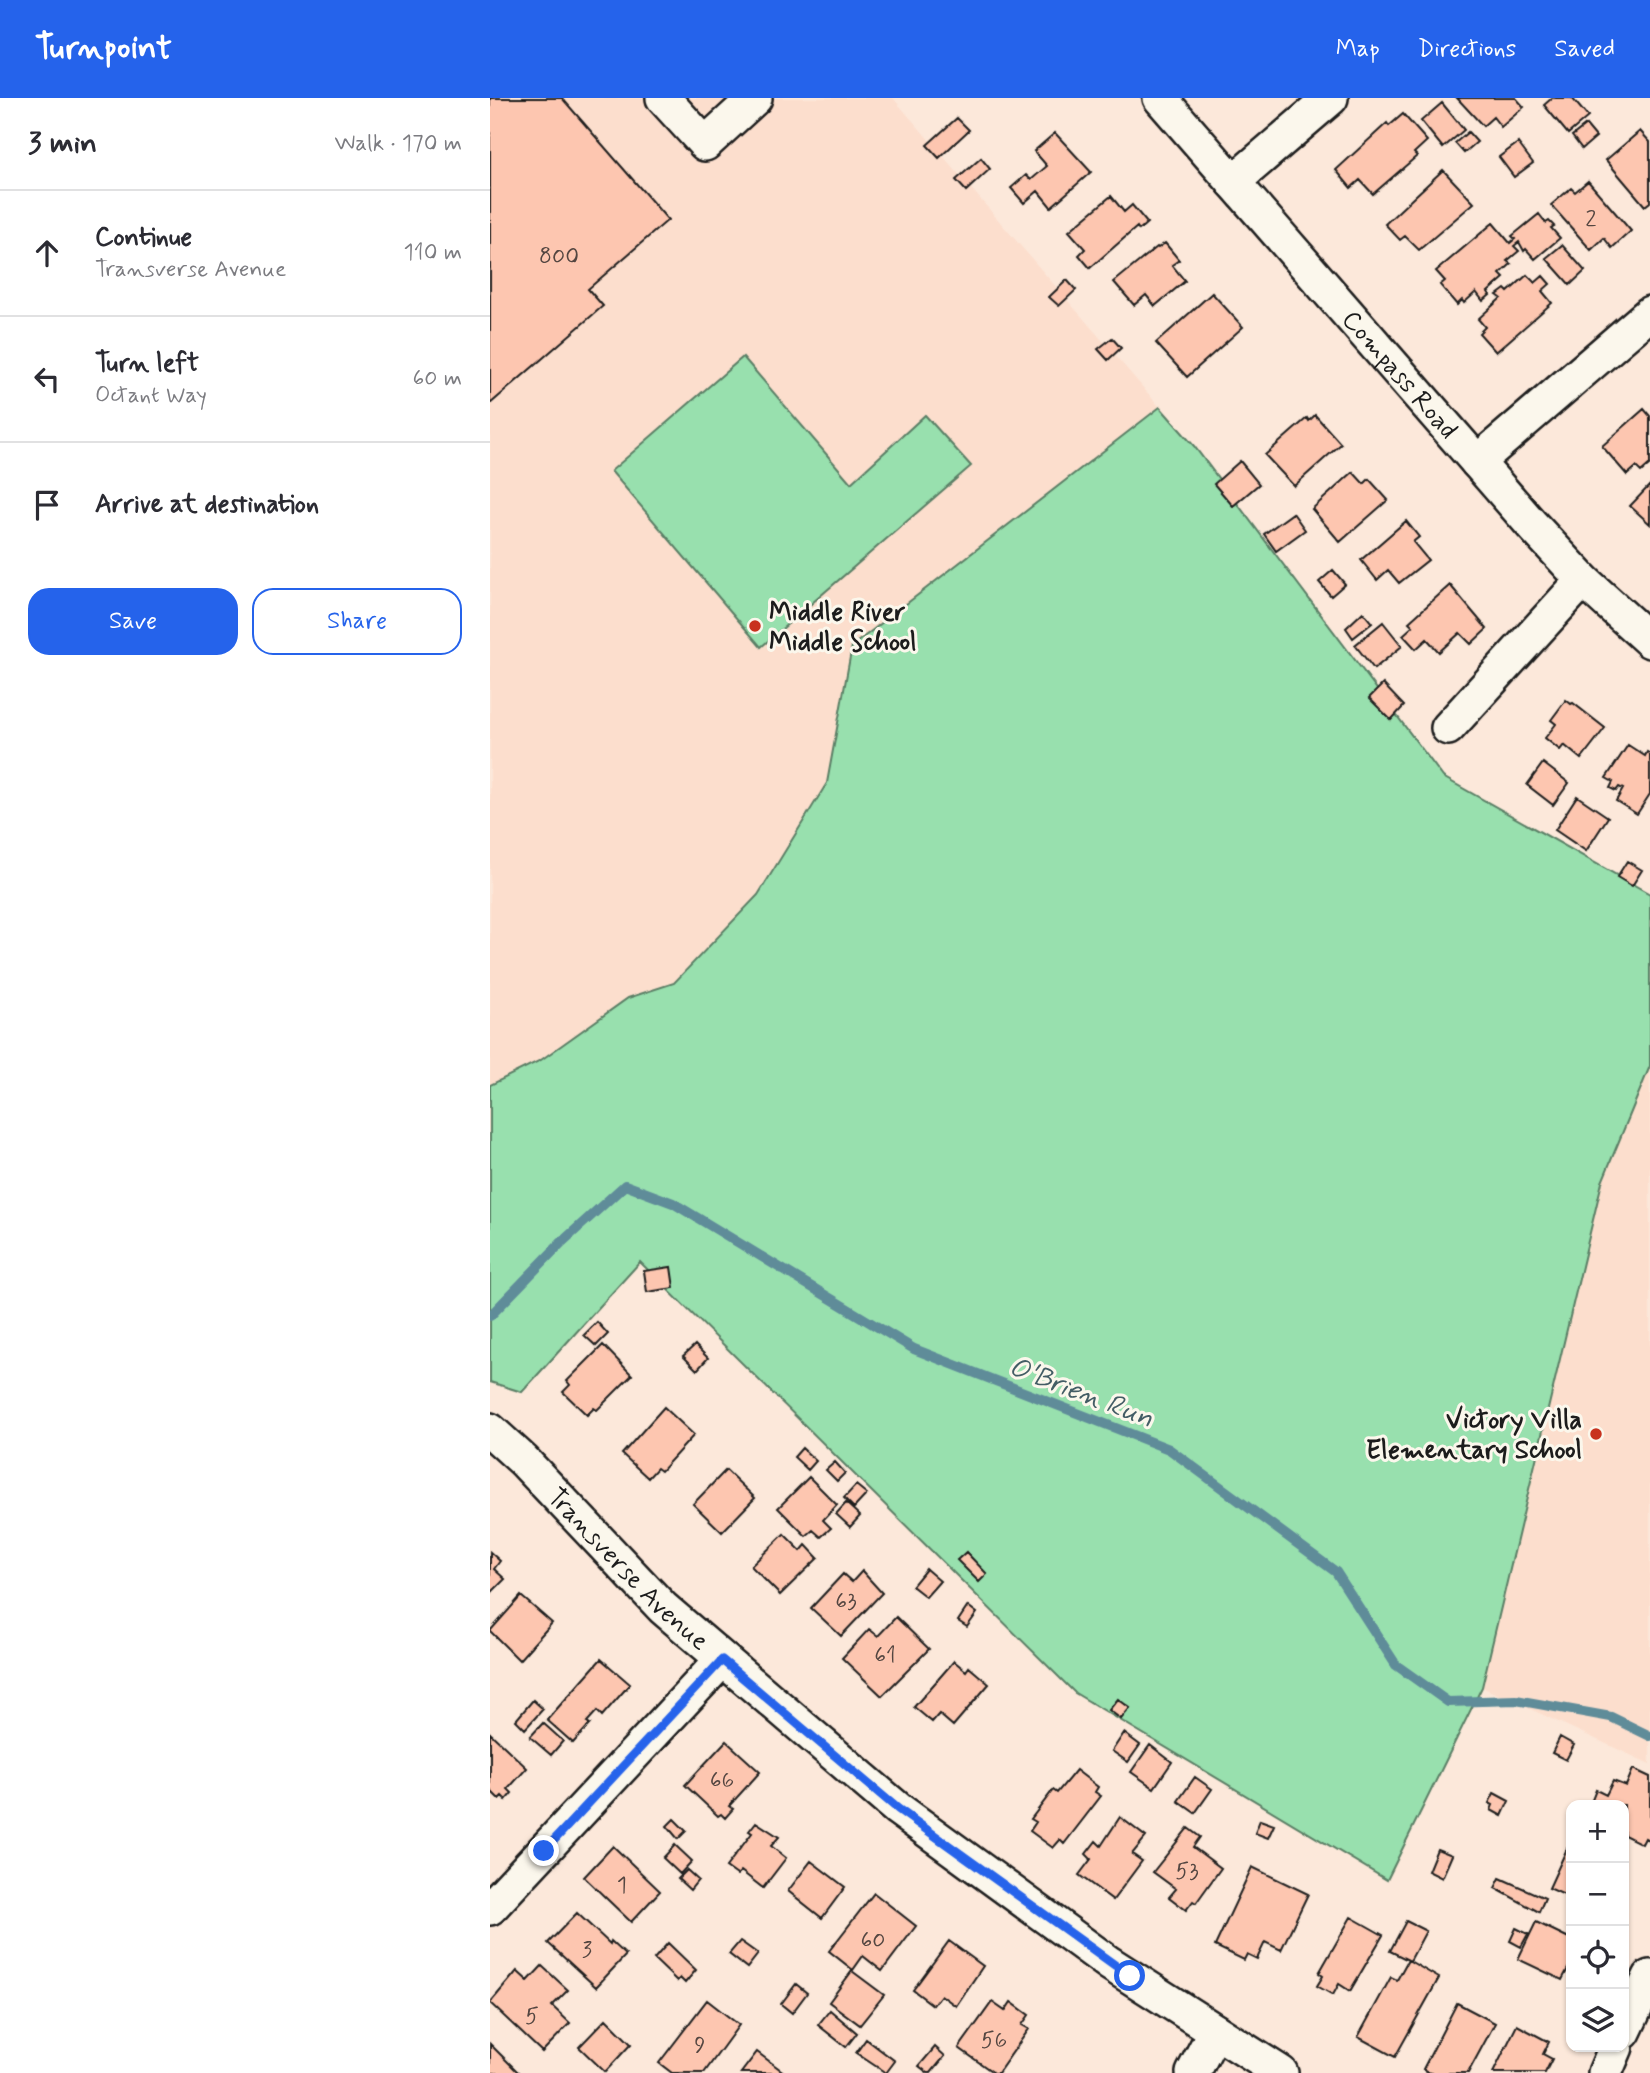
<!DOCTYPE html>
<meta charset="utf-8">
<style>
:root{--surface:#fff;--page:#f2f2f3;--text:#2b2b33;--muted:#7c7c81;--line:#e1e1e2;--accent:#2563eb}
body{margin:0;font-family:Mynerve,sans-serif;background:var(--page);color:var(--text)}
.controls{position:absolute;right:21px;bottom:21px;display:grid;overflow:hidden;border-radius:14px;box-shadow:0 2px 5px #0004}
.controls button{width:63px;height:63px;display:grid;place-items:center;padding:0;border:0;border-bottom:2px solid var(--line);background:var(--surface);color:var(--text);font:35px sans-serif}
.stop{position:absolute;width:21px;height:21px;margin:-16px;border:5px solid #2563eb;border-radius:50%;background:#fff}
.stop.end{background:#2563eb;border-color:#fff;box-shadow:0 2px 7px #0008}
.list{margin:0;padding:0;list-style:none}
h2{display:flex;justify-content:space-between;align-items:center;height:91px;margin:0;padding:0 28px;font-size:30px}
h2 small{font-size:23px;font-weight:400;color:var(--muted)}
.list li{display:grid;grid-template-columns:46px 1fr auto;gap:21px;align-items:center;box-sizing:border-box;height:126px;padding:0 28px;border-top:2px solid var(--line)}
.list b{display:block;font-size:26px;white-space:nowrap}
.list p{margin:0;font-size:23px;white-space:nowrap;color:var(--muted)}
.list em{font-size:23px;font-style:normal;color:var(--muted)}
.actions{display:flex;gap:14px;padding:21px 28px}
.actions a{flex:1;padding:16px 0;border:2px solid var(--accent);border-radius:21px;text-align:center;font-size:24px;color:var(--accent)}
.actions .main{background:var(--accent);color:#fff}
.icon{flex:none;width:38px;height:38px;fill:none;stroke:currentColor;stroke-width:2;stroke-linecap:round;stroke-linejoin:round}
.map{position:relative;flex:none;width:1160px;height:1975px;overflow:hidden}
header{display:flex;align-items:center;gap:42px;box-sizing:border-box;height:98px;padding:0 35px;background:var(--accent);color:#fff}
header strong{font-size:33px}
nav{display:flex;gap:38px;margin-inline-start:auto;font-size:24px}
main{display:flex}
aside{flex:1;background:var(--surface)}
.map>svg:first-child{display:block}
</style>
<header>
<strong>Turnpoint</strong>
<nav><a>Map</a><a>Directions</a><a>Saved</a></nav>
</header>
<main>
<aside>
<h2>3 min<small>Walk · 170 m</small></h2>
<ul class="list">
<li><svg class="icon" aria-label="ahead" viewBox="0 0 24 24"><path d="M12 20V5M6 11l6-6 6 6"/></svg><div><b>Continue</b><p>Transverse Avenue</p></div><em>110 m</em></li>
<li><svg class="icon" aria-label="left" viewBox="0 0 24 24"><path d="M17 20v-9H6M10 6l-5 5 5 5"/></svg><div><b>Turn left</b><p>Octant Way</p></div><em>60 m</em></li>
<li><svg class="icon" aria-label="arrive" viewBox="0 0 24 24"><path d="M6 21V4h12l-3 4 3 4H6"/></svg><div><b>Arrive at destination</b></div></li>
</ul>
<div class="actions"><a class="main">Save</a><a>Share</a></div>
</aside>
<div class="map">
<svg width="1160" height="1975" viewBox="0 0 1160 1975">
<rect width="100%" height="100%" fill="#fce8da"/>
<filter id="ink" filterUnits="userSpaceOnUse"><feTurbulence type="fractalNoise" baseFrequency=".0143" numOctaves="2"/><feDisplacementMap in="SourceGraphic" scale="14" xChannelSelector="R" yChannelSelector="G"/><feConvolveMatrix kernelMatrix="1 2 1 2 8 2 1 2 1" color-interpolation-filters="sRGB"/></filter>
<g filter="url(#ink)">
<path fill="#fcdecd" d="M0,0H403L706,351L355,705L0,1079Z
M1160,969V1666L992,1589L1112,1084Z"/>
<path fill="#98e0ae" stroke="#5a7e65" stroke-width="2" d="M253,259L361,385L435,317L481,368L271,549L121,373Z
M670,309L704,348L953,679L1160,796V968L1112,1084L992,1589L897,1782L585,1595L150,1164L32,1294L0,1284V987L51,962L138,900L184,885L268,797L337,685L362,548Z"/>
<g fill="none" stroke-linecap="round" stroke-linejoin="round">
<path stroke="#5f8c99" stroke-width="10" d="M0,1218L71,1145L135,1087L183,1105L424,1251L679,1351L846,1474L906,1567L958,1604L1026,1602L1121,1619L1160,1638"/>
</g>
<path fill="#fdc6b0" stroke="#1c1c1c" stroke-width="2" d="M0,0H72L178,122L98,191L113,208L0,306Z
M967,0H1026L1034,9L1011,29L1003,19L993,28Z
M1062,0H1082L1098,19L1078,36L1054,7Z
M952,5L974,32L953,50L931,23Z
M913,16L937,43L924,55L927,58L883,96L870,82L861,90L846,72L897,25L899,28Z
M467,20L479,32L449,60L437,47Z
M1096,27L1106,39L1092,51L1082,38Z
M1150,33L1160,44V104L1155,108L1116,62Z
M978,34L987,44L974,55L965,45Z
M565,35L601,74L561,109L548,93L534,105L521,90L536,77L541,82L557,68L544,53Z
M1028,45L1043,65L1024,79L1009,59Z
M491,60L500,71L476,93L466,82Z
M953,72L984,105L929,152L915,138L910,142L895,126Z
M1098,83L1141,133L1122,150L1114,140L1101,152L1061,107L1081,90L1085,94Z
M621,98L634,114L642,107L657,125L649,132L647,129L600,170L589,157L595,151L579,133Z
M1049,116L1056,125L1059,123L1064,128L1061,130L1070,140L1045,161L1036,151L1034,153L1029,144L1024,148L1029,153L1017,163L1021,166L1010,176L1014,180L998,194L1000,197L993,203L986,194L974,205L972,202L967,207L950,187L955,183L946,173L1003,125L1020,145L1025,141L1022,138Z
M675,145L689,162L682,167L695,183L665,208L656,197L644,207L624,184L667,149L668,150Z
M1072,147L1095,173L1080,187L1056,160Z
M1037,177L1045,185L1053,178L1060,186L1052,193L1062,205L1006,254L989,235L995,229L988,221L1011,200L1007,197L1015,191L1018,194Z
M577,182L586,192L569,208L559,199Z
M722,195L753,229L697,279L666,245Z
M622,240L631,250L618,262L608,251Z
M1154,311L1160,318V366L1151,374L1146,369L1137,377L1112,348Z
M825,317L851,346L804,388L775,357L817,320L819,323Z
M750,363L769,386L743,408L724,386Z
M863,374L874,386L879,381L898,402L850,444L822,411Z
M1160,387V426L1140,408Z
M803,415L815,432L786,453L774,436Z
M916,423L929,439L923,444L938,462L909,485L898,472L887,482L871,462Z
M843,472L855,486L841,498L829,484Z
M960,487L997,531L981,546L970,535L949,554L937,541L926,551L913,537L923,528L919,524Z
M873,514L882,525L863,540L856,530Z
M893,524L912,548L884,571L865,547Z
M893,586L914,608L901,622L879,600Z
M1076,602L1081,606L1083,605L1115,630L1091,661L1074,647L1070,652L1055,640L1066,626L1061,622Z
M1138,647L1155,658L1157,654L1160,656V696L1147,716L1126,703L1133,691L1129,689L1126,693L1120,690L1123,684L1116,680Z
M1053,665L1079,685L1063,707L1037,687Z
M1087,698L1118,719L1096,753L1065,732Z
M1137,763L1152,772L1142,788L1127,779Z
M181,1169L184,1190L157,1194L154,1173Z
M107,1224L118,1236L106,1248L94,1237Z
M113,1247L142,1277L107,1312L104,1310L97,1317L73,1294L80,1287L77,1283Z
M205,1247L218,1260L207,1272L193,1258Z
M174,1309L204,1337L171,1373L167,1370L158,1380L132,1356Z
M312,1350L326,1363L318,1372L304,1359Z
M345,1364L355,1375L347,1383L336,1372Z
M236,1372L265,1400L232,1434L203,1406Z
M319,1379L347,1407L333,1422L341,1430L331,1439L323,1432L316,1438L288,1410Z
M366,1387L377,1396L364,1410L354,1400Z
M356,1405L370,1418L360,1429L346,1416Z
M294,1436L311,1453L316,1447L328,1460L290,1497L261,1468Z
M0,1454L10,1463L4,1471L15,1481L2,1494L0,1492Z
M476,1454L497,1476L489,1484L467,1462Z
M436,1471L450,1483L436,1499L422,1488Z
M372,1473L392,1495L351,1538L321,1510L353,1476L362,1484Z
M31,1498L62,1525L29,1562L0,1533Z
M478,1508L487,1515L477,1529L468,1523Z
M406,1519L439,1551L392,1598L352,1560L379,1531L388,1538Z
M111,1561L140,1586L112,1618L107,1613L97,1624L100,1626L83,1645L57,1622Z
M464,1563L476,1573L479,1569L499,1586L463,1628L449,1616L442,1624L424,1609Z
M628,1601L640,1610L631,1621L619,1612Z
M43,1602L53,1611L35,1631L26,1622Z
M53,1625L73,1643L61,1657L40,1639Z
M0,1635L37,1670L18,1691L22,1695L16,1702L12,1698L9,1701L0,1692Z
M634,1635L650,1647L638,1664L622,1653Z
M1070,1639L1084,1647L1076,1662L1062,1655Z
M236,1643L270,1674L239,1708L243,1711L235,1720L231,1716L228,1718L195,1687Z
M660,1647L682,1664L664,1690L641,1674Z
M1143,1671L1160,1679V1743L1155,1740L1152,1746L1134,1737V1707H1100L1106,1692L1116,1697L1123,1683L1136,1688Z
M586,1672L608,1689L605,1694L611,1698L574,1746L570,1742L563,1750L540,1733L546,1724L541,1721L563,1692L567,1695Z
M705,1679L722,1691L705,1715L688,1703Z
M1004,1695L1019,1703L1012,1718L1001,1712L1003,1707L999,1705Z
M630,1719L656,1739L642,1756L652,1763L623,1802L589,1777L601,1761L596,1756L606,1743L611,1748Z
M184,1721L196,1733L188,1741L177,1728Z
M770,1722L784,1727L778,1740L765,1735Z
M266,1724L289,1739L281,1748L296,1760L273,1790L251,1773L247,1777L236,1769L262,1735L259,1733Z
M698,1730L710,1739L703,1749L731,1770L706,1805L703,1803L696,1812L679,1799L686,1791L663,1774Z
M1080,1744H1081V1800L1059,1790Z
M185,1747L202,1763L190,1776L173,1760Z
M123,1748L170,1793L141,1824L94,1779Z
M947,1751L962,1757L952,1780L938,1773Z
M321,1763L355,1789L332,1820L298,1793Z
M762,1769L818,1796L791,1852L775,1844L767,1861L757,1856L754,1862L725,1848Z
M197,1772L208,1782L200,1792L188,1781Z
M1010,1780L1055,1800L1049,1814L1005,1790Z
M384,1795L426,1828L392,1873L373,1858L363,1872L339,1853Z
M87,1815L120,1846L121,1843L136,1857L106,1889L58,1845Z
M861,1819L893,1837L860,1893L849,1886L843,1897L827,1888L833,1878L829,1875Z
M916,1823L936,1833L920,1863L900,1853Z
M1046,1824L1081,1841V1865L1072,1882L1028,1861Z
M1026,1830L1038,1836L1031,1849L1020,1843Z
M250,1843L268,1856L257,1870L239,1856Z
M459,1843L493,1868L466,1908L451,1897L443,1907L423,1892Z
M178,1845L206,1872L195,1885L190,1880L187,1883L164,1861Z
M918,1862L949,1880L905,1959L868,1939L901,1879L907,1882Z
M52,1868L78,1892L62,1908L80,1925L52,1954L0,1905L27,1873L38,1883Z
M362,1873L394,1897L370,1927L339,1904Z
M306,1886L317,1895L302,1915L291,1906Z
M217,1902L249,1927L214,1975H182L169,1965Z
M502,1904L515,1913L521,1904L539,1917L532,1927L539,1931L508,1975H504L469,1950Z
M967,1905L1005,1925L978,1975H940L933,1971Z
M340,1912L367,1935L356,1949L328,1927Z
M116,1921L141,1946L115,1974L89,1949Z
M1027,1927L1059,1944L1053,1956L1062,1961L1055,1975H1003Z
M376,1941L405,1963L396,1975L366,1955Z
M0,1946L29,1975H0Z
M445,1949L455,1958L441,1975H438L429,1968Z
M267,1954L295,1975H251Z"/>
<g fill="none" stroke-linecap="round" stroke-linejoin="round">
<g stroke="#1c1c1c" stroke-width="38">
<g id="minor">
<path d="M173,0L215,46L265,0"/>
<path id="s1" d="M670,0L1042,427L1093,482L1160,543"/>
<path d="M743,84L841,0"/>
<path d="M987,364L1160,215"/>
<path d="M958,630L1093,482"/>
<path id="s2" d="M0,1332L34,1363L173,1510L408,1711L619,1865L791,1975"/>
<path d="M0,1810L232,1562"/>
<path d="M1134,1934L1160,1879"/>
<path d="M703,1975L725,1933"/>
<path d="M1115,1975L1126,1949"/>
</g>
</g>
<use href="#minor" stroke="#fbf7ec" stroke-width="33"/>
</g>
</g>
<g fill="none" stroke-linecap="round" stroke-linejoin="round" filter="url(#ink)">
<path stroke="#2563eb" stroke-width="9" d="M54,1753L232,1562L408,1711L640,1878"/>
</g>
<g fill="#c8321e" stroke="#fbf7ec" stroke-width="2.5">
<circle cx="265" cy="528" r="7"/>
<circle cx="1106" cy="1336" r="7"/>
</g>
<g text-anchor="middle" stroke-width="6" stroke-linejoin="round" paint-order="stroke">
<g font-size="23" fill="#544641">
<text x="1101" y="128">2</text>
<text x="69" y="165">800</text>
<text x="356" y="1510">63</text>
<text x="395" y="1564">61</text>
<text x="232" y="1689">66</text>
<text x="697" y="1780">53</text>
<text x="132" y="1794">1</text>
<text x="383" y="1849">60</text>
<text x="97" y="1859">3</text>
<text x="42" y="1925">5</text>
<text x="504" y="1949">56</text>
<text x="210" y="1954">9</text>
</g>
<g font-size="26" fill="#1c1c1c" stroke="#fbf7ec">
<text dy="9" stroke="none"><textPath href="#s1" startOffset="366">Compass Road</textPath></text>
<text dy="9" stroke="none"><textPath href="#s2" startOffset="196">Transverse Avenue</textPath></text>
</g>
<g font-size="26" font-weight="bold" fill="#1c1c1c" stroke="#fbf7ec" text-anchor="start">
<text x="279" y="522">Middle River<tspan x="279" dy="30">Middle School</tspan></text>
<text x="1092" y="1330" text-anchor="end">Victory Villa<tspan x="1092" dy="30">Elementary School</tspan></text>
</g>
<g font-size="28" font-style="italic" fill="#435d65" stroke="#fbf7ec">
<text transform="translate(592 1293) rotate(21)" y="10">O'Brien Run</text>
</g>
</g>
</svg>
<div class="controls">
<button>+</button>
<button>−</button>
<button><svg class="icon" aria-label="locate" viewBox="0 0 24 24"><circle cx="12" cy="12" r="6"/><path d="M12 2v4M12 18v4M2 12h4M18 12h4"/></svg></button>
<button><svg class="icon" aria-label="layers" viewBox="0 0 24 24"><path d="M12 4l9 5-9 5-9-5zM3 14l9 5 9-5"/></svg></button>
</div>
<div class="stop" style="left:640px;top:1878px"></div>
<div class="stop end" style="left:54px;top:1753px"></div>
</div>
</main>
